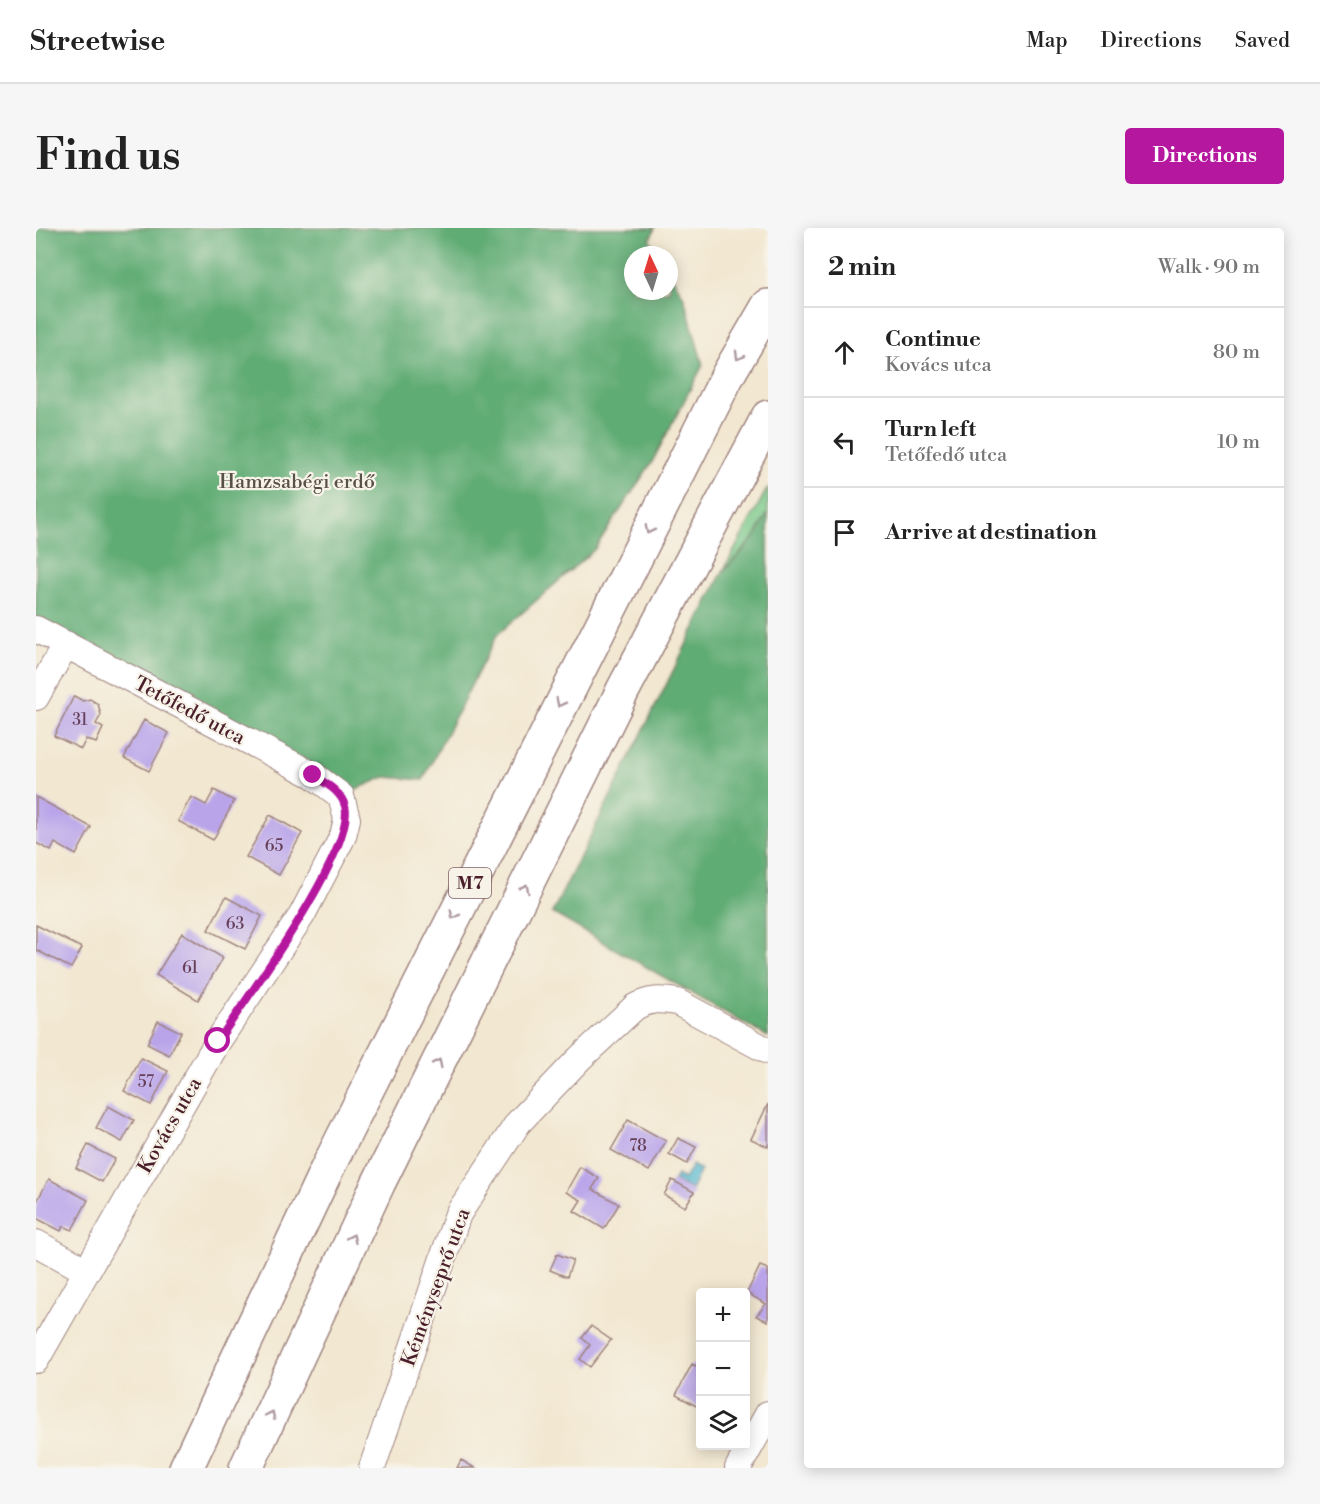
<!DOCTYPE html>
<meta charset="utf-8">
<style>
:root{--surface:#fff;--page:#f6f6f6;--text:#222;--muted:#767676;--line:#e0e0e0;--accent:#b5179e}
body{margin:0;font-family:"Libre Bodoni",serif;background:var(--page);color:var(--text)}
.controls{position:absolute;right:18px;bottom:18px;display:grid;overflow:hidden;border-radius:6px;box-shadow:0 3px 15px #0003}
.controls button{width:54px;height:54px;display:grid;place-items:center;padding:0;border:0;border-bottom:2px solid var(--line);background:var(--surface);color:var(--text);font:30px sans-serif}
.compass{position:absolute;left:588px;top:18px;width:54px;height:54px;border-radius:50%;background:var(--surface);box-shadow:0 3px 15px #0003;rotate:356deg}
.stop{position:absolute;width:18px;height:18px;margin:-14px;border:4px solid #b5179e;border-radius:50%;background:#fff}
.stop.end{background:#b5179e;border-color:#fff;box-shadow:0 2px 6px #0008}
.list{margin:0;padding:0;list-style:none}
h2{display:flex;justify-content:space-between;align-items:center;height:78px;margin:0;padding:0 24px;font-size:26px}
h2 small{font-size:20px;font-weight:400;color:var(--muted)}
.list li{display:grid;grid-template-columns:39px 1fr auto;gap:18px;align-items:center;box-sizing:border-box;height:90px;padding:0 24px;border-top:2px solid var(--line)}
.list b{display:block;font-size:22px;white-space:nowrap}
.list p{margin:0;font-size:20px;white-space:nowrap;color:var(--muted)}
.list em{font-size:20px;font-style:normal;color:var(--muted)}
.icon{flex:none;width:33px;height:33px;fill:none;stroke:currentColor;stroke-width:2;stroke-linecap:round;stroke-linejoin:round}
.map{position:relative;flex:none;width:732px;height:1240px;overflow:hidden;border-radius:6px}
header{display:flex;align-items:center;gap:36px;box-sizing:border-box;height:84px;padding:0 30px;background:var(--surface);border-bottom:2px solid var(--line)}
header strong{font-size:28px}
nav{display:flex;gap:33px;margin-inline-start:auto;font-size:21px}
.intro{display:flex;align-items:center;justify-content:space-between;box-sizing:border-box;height:144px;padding:0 36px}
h1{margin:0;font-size:42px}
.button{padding:15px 27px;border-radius:6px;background:var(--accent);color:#fff;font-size:21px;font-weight:700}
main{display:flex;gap:36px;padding:0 36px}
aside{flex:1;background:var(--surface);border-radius:6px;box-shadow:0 3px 15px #0003}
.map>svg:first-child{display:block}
</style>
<header>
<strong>Streetwise</strong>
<nav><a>Map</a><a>Directions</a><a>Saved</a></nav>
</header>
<div class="intro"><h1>Find us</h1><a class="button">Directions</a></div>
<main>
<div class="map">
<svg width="732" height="1240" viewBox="0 0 732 1240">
<rect width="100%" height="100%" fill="#f7f3e8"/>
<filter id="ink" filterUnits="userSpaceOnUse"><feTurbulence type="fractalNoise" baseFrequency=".0167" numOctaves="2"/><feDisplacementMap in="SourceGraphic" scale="12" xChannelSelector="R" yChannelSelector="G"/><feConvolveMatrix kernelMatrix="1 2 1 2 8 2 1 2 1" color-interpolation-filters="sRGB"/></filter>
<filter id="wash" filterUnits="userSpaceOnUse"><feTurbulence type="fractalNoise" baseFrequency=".008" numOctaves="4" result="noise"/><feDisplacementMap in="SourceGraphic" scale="24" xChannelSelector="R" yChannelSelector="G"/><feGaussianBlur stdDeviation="1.35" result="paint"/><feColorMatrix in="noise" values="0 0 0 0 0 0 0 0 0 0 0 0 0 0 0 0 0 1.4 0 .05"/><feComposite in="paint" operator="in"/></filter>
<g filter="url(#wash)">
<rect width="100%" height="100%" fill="#f2e7d0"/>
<path fill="#77c788" stroke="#60735a" stroke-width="1.5" d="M732,259V285L719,309L686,345Z"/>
<path fill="#61ac74" stroke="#566650" stroke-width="1.5" d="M0,0H619L614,12L623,27H597V63H633V43L648,69L667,137L616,234L558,322L461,407L387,552L349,549L305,568L0,401Z
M732,285V809L516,685L686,345L719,309Z"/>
<path fill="#50b6ce" stroke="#4d6a7c" stroke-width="1.5" d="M656,937L665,942L655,962L638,952L641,947L648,951Z"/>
<g id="blocks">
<path fill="#b9a4ea" d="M38,468L47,473L54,471L62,476L65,487L60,496L67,500L60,515L50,511L45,521L18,508Z
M108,492L133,505L113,543L88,530Z
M178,562L198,573L177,612L142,593L155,569L170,577Z
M0,569L55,599L40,627L19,615L15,623L0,615Z
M234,587L266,605L243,647L210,629Z
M190,669L226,688L209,721L172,702Z
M0,697L46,720L35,740L0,722Z
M146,705L187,730L162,772L120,747Z
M122,793L145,804L133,827L111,816Z
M105,830L132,843L115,877L88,863Z
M732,876V919L715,911Z
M72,878L98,892L86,914L60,900Z
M592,892L630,913L613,943L575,922Z
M642,910L660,919L651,936L633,926Z
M52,917L79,931L66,954L40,940Z
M544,939L563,950L556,961L583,976L568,1001L538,983L545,972L530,964Z
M13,951L52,972L36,1002L28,998L25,1003L0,990V975Z
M636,952L658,964L649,979L628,967Z
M521,1026L537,1032L531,1049L514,1042Z
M724,1038L732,1041V1093L720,1088L730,1076L711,1065Z
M555,1098L575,1112L554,1139L544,1131L554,1117L546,1110Z
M656,1136L664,1140V1180L640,1167Z
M425,1232L439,1240H421Z"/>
</g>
</g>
<g filter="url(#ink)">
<use href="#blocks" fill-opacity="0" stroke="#9e837e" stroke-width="1.5"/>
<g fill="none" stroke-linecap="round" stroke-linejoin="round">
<g stroke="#9e837e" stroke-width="28">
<path id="street" d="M0,401L277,547L305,568L311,591L307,608L266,687L182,813L0,1132
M0,469L30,416
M0,1015L49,1042
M336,1240L422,986L482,895L543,831L599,779C613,771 625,771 641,774L732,823
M702,1240L732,1186"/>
</g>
<g stroke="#9e837e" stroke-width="36">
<path id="highway" d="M150,1240L290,943L693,145L732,78
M210,1240L342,956L587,462L732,189"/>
</g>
<use href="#street" stroke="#fff" stroke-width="26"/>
<use href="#highway" stroke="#fff" stroke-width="33"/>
</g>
<defs><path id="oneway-chevron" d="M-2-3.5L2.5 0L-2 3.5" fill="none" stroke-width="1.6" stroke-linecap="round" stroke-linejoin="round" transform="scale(1.5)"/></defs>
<g stroke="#ae9aa0">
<use href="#oneway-chevron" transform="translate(703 128) rotate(120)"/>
<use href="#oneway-chevron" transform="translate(613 302) rotate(117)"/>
<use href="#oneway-chevron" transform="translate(524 475) rotate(117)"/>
<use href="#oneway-chevron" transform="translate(489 660) rotate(-64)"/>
<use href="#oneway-chevron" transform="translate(418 687) rotate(117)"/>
<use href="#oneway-chevron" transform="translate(402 835) rotate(-64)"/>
<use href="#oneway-chevron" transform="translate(316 1010) rotate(-65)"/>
<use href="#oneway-chevron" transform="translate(235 1187) rotate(-65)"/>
</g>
</g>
<g fill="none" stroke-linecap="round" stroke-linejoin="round" filter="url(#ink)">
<path stroke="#b5179e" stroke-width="8" d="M182,813C209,772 321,621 309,578C305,563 289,555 277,547"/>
</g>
<g text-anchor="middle" stroke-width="4.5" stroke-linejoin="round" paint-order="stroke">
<g font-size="16" fill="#66405b">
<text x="44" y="497">31</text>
<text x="238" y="623">65</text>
<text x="199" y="701">63</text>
<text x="154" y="745">61</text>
<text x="110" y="859">57</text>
<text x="602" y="923">78</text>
</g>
<rect fill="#f7f3e8" stroke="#7e5f64" stroke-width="1.5" x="413" y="640" width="42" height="30" rx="4.5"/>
<g font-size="18" font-weight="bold" fill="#4a1f2b">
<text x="434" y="661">M7</text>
</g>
<g font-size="20" fill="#585147" stroke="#f7f3e8">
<text x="261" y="260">Hamzsabégi erdő</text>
</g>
<g font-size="20" fill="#4a1f2b" stroke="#f7f3e8">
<text transform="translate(154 482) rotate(28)" y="7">Tetőfedő utca</text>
<text transform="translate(133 897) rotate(-60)" y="7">Kovács utca</text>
<text transform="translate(399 1059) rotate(-70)" y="7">Kéményseprő utca</text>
</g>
</g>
</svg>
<div class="controls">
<button>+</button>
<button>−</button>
<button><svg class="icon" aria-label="layers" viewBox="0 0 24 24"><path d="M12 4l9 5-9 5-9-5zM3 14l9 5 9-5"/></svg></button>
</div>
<svg class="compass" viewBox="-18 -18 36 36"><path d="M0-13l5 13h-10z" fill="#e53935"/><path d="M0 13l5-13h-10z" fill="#767676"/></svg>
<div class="stop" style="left:182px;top:813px"></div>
<div class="stop end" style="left:277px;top:547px"></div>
</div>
<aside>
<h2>2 min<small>Walk · 90 m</small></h2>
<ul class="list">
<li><svg class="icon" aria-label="ahead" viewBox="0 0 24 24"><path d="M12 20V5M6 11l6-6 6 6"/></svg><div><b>Continue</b><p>Kovács utca</p></div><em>80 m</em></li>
<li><svg class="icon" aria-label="left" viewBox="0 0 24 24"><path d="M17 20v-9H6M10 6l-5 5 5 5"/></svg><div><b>Turn left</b><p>Tetőfedő utca</p></div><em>10 m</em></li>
<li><svg class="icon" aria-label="arrive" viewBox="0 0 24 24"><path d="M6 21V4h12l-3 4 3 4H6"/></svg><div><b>Arrive at destination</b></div></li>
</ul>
</aside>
</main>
